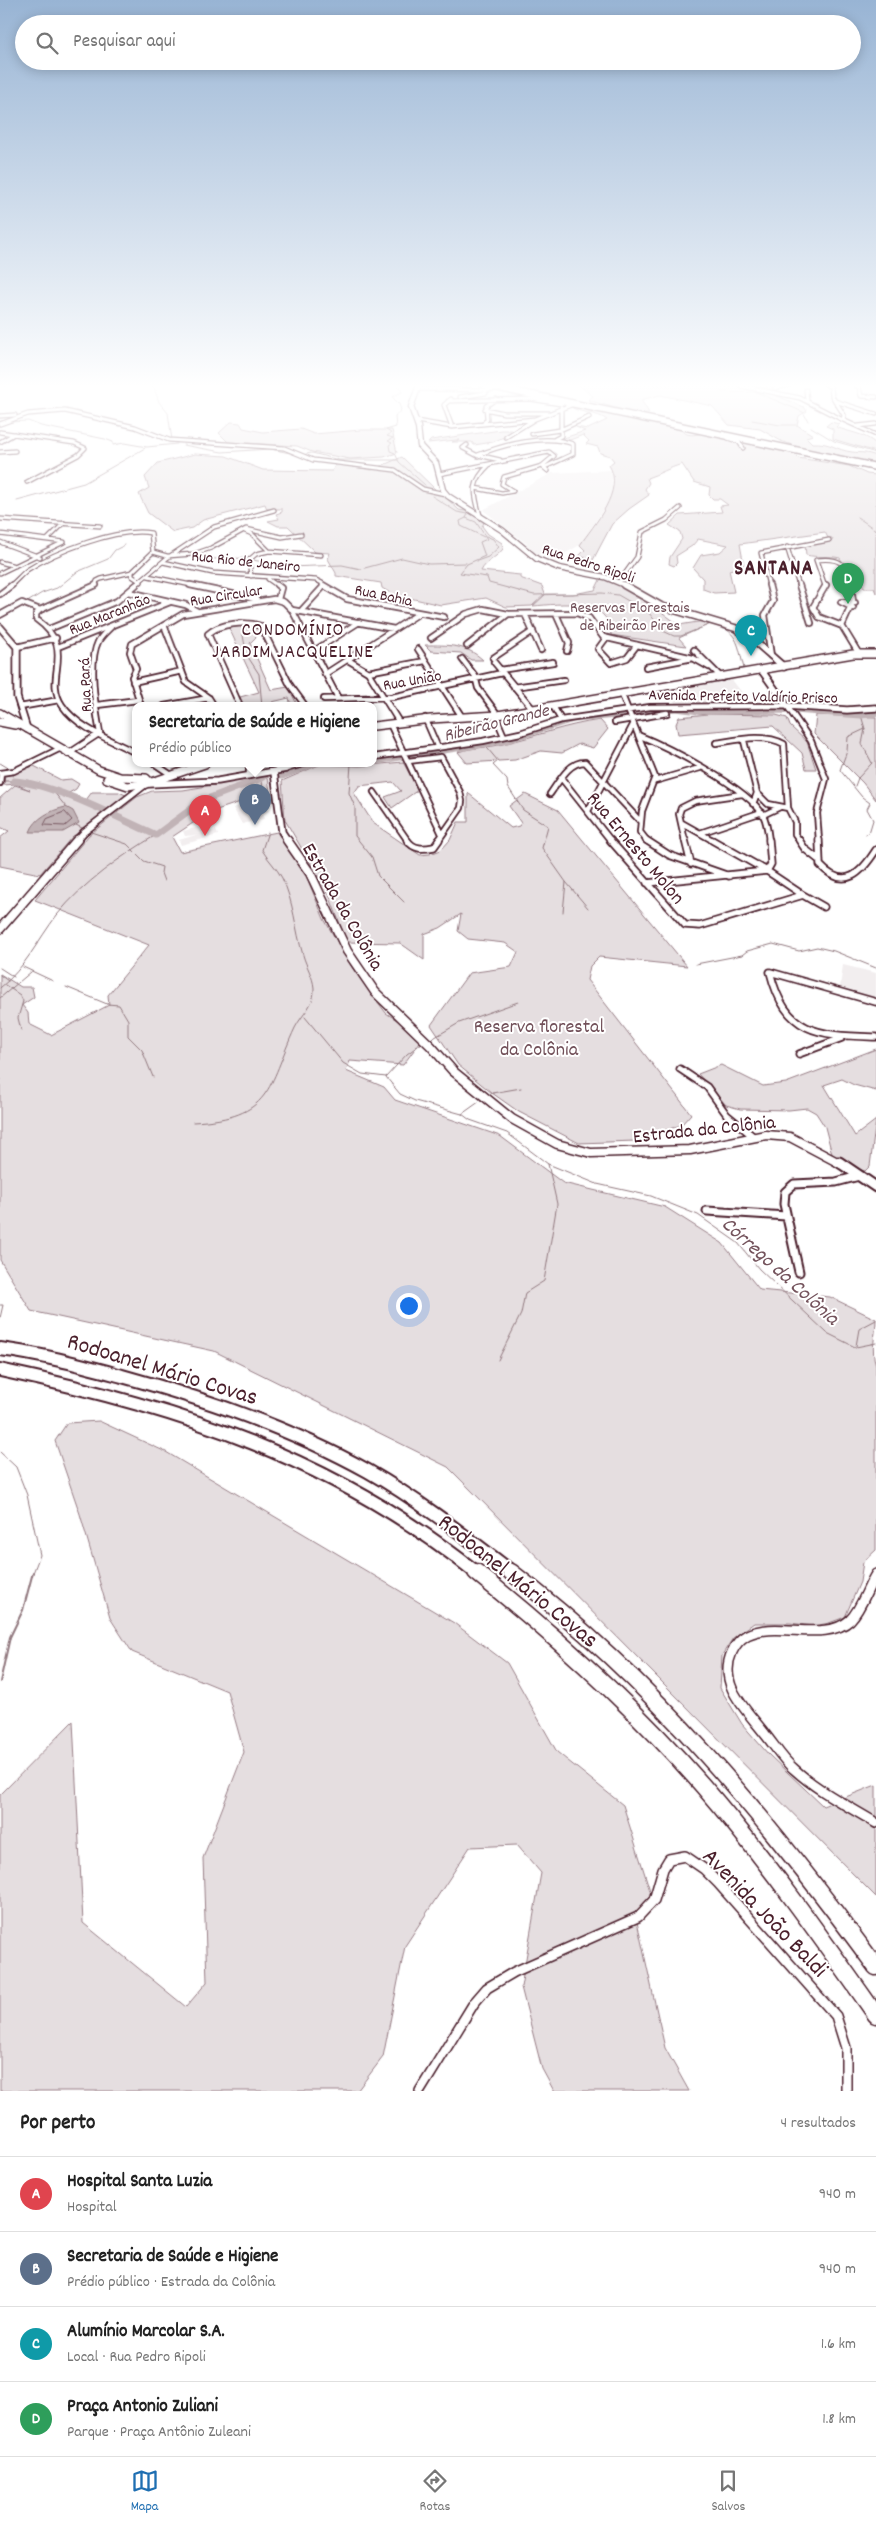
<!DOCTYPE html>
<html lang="pt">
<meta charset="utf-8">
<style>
:root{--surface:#fff;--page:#f2f2f2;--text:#222;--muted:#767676;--line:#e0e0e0;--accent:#1f6fb2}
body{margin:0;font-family:Dekko,sans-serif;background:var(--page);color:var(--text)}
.you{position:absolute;left:408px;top:1305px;width:18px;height:18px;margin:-12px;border:4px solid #fff;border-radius:50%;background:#1a73e8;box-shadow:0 0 0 8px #1a73e833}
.badge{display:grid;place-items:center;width:32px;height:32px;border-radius:50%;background:var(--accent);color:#fff;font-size:16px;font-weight:700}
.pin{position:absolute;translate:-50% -41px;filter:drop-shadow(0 1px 2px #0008)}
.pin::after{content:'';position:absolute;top:26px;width:18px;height:15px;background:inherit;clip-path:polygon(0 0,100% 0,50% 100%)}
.popup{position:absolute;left:132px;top:702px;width:245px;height:65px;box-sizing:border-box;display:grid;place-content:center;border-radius:10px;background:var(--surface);filter:drop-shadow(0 1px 4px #0005);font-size:16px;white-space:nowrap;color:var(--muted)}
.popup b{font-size:19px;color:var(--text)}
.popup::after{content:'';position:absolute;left:50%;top:100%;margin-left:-10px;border:10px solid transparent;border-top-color:var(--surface)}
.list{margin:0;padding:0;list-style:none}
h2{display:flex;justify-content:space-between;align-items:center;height:65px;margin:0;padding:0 20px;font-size:21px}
h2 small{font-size:16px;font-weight:400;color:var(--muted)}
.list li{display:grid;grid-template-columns:32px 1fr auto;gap:15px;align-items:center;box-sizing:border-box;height:75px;padding:0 20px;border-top:1px solid var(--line)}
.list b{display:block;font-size:19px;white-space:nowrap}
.list p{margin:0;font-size:16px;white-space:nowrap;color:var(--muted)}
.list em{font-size:16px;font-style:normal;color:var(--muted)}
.icon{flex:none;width:28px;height:28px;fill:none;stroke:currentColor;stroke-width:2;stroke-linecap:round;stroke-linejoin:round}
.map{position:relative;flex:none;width:876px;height:2091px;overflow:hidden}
.search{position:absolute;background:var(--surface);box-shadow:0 2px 12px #0003;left:15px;right:15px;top:15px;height:55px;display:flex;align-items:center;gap:12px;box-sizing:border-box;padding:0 18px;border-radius:28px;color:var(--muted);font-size:19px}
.sheet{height:365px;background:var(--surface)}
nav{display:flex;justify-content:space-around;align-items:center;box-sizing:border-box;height:70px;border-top:1px solid var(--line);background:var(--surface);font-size:14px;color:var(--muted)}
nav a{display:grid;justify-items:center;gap:2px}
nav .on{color:var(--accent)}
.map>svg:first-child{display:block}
</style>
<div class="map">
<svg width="876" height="2091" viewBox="0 0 876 2091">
<rect width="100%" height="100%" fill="#fff"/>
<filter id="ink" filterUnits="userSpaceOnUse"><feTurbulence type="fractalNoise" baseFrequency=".02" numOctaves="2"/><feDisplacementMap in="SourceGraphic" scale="10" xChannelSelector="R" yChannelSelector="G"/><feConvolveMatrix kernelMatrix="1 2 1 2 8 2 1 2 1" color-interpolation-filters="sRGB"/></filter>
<g filter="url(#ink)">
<path fill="#f2eeef" d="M612,470V496L580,545L557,558L544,552L534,556L530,553L527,544L483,510L552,473Z
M732,680L753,706L676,704L666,690Z
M262,800L269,811L262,814L264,819L242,824L233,808L240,806L244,812L247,811L244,805Z
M203,826L206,831L198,834L216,830L218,835L181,845L179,840L196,835L185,836L183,831Z
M843,965L876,973V999L840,987Z"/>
<path fill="#e5dee0" stroke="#987e86" d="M578,385H772L775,387L764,388L765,391L804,407L807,411L799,416L797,425L813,435L806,437L812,443C832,442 835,450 852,452C861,453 867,452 876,456V464L803,449L781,441L760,429L729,425L712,406L660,395L641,400L649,413L636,414L588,400L593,396Z
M576,406L680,429C687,437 694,435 704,433L792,452L798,458L849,466L867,474L876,475V593L874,588H864L859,578L853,581L840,558C828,555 818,558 806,555L805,545L833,540L832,538H828L825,532L740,544L744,566L729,570L734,592L714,593L703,589V579L693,568L701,555L720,552L728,545L698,539L692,546L676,556L677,563L674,566L669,564L670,557L682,539L680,532L669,525L680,515L722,512L720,506L728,505L720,499H713L709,495L710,487L694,482L682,464C669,468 659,474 647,478L649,483L645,489L649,495L629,509L612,524L593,560L579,556L585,550L580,545C594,524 625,491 609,465L614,461L610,456L600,453L598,447L586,444L589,441L583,435L570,440L561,439L585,431L576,427L588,429L607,420C597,412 582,414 571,407Z
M231,422L240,423L243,428L263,432L301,429L314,434L361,430H392L397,453L384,457L350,459L312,452L297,446L228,442L219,433Z
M831,422L839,424L836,427C851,433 864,433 876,444V452L833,439V429L826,426Z
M501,430H511L512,433L493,442L474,445L472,442H452L460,440H456L428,443L431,440Z
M195,454L226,456L263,470L332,471L336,464L372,470L402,457L436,490L431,491L443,495L459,510L471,512L484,523L482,526L488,534L502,543L503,549C496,558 486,561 481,571L520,575V578L542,586L545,594L532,606L506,607L486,598L441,605L392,594L382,588L381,583L336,576V573L328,559L330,553L315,552L288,526H278L268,521L279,519L276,514L282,512V509H267L265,504L203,520L192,528L173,532L148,513L139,494L149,488L145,477L158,463Z
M601,578L632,590L679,625L704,621L714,622L679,638L686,646L611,635C609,596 561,604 533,606L546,594H573L595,590Z
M249,625L255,627L261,632L250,643L271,690L288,687L298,706H291L289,698L272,702L274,706H244L240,697L259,692L229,628Z
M425,645C448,645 466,644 483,660H471L461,653L431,651Z
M708,714L776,715L787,718L790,726L807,742L816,769H806L802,753L773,726L678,734L676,724L679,717Z
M816,715L876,717V800L863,783L814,734Z
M600,720L608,729L593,748L579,744L562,753L541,751L515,760L467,763L458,752C473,747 488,748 503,744C537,736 565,725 600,720Z
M403,762L418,790L392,808L385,797L401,791L393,782L359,786L354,793L373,823L420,855L430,854L441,850L450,840L458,822H468V793L511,828L519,826L521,823L509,806L525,794L558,810L687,966L599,957L590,966L587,980L691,1114L681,1125L635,1141L579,1143L519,1112L492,1093L458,1065L431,1025L469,973L511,967L518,952L505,943L468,939L458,931L461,914L440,928L424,934V960L400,943L347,942L329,895L285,820L282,781L321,764L359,766Z
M34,766L61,780L71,779L79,784L76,789L67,794L86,800L92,792H119L128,796L72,837L40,874L0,866V838L9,831L0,827V798L15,785L30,790L16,784L4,785L5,774Z
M264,777H268L270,792L208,813L172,837L180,852L277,832L305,873L324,919L353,969L386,1013L403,1024L420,1042L403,1065L350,1061L346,1071L384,1087L395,1100L500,1136L563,1183L665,1207L722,1243L760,1290L830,1297L876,1319C876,1337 870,1348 876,1365V1550L863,1562L860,1582L845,1617L829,1623L814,1626L790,1623H754L733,1638L722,1655L720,1688L742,1724L769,1755L823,1806L876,1785V1897L448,1467L214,1351L31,1311L0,1260V974L21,987H32L34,997L22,1005L28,1013L29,1024L51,1035L109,1005L108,995L149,945L35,900L89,835L137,797L152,791L183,790Z
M876,1049V1091L854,1085L842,1079L824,1085L855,1136L876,1120L870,1166L865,1171L857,1169L832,1154L825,1127L816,1113L807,1108L789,1110L740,1109L726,1105L698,1074L721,1065L763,1086L786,1083Z
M99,1421L166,1452L454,1623L507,1663L557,1752L623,1805L652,1897L635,1913L665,2048L689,2091H554L542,2069L521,1987L541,1873L517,1845L470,1847L405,1946L383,2057L357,2091H0V1795L73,1721L83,1923L186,2007L207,1982L203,1858L244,1752L227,1691L132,1652L110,1618L80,1514L55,1441L67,1423Z"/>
<path fill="#c1b3b6" stroke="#91787e" d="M66,807L73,811L79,823L63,832H30C35,818 51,810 66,807Z"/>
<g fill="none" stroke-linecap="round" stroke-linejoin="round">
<path stroke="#7a5a63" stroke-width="1" d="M65,812L72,820L65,826L44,825L47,819Z"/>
<path stroke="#91787e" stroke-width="1" d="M153,385L159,402L168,413L172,440
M398,385L402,392L392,397L399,404L401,410L395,417L396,427L386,430L391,433L387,436L393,438L388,441L392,443L389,445L390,451L395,453L399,462L425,485
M2,387L5,385
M720,393L756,392L803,412L808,421
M752,420L780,425H797
M0,421L7,420
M10,422L28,421L41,426L105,439L113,442V445L124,443L147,447L177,444
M811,427L834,441L876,453
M183,445L222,452L270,449L295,454
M306,454L312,453L339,460H398
M432,496L457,512L468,514L466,518L476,522L487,539L480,542L485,556L467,564L460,573L487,577L489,583L534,595L602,593L618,595L649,613L663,631L674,636H681L711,624
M17,501L84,483L145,448
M857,517L876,530
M466,518L460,521L461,526L484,537
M193,558L206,555L211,559L247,558
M253,560L288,567L342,565L361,569L402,558L429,564L466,563
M477,561L488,557L499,547L493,539L486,536
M29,601L42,593L57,588L77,572L108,559L115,550L125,545
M724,628C741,637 739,655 745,671
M242,630L245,646L250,652L248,657L259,674L262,706
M861,715L865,729L848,737L847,751L840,770L862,797L870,803L867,809L873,820L869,833L866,834
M483,743L498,761L493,765L507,780L508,787L523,810L548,826L542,848L566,882L563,912
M0,763L10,769
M351,764L349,793L355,807V836L372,857L378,876L404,902
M5,781H14L13,775
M855,786L858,778L872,763L862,744L865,729
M53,791L66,807
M263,796L262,778L266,777
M76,825L84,829
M88,831L127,844L144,861L162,867L161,873L164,881
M566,882L588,908
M696,964L742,955L747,951L773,944L799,951L817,947L834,951L876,968
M23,967L53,981
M0,968L14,977
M0,975L8,981
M5,985L20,995L23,1001L18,1018L21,1030
M66,987L107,1004L119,1005L128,1020V1036L142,1050L153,1077
M0,988C25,968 38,940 57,915C84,882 120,857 156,835
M0,998L31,972
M305,1017L343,1063L362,1074L386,1077L400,1094L415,1101L462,1114L470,1120L507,1133L548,1164L557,1204L544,1281L525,1293L521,1314L498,1360
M430,1040L459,1023L518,1002
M386,1077L407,1054L422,1043
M492,1093L521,1088
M462,1114L483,1099
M193,1122C273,1118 267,1088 295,1028C302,1014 315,1005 314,988C313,976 306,966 303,955C295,929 294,902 282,878C277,868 268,860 262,850L268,832
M548,1164L597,1184L651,1196L698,1215L738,1243L759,1269L827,1333L855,1347
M0,1305H3L0,1318
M856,1346L859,1329L876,1320
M856,1347L876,1343
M0,1452L16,1467L27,1495L40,1555L33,1573"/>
<path stroke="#91787e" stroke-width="2" d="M0,1682L10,1637L23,1610L33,1572"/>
<path stroke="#c1b3b6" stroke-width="7" d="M633,713L676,708L699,711L794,710L861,715L876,713
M374,761L507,740L573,719L627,714
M282,776L313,764
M14,781C54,784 118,818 156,835L202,801L262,778"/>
<g stroke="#4a1f2b" stroke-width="5.5">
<path id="minor-far4" d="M827,385L831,387L832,396L844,415L843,420L876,435
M855,385L859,387L861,396L876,397
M741,386L800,398L843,420
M775,388L790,385
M417,389L489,390L497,388
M806,390L807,400
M460,397L486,393
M451,399L444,405L452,427
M448,401L530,399L561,404
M835,401L876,414
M485,409L504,413H549
M0,416L15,415
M416,421L452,427L535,419
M484,423L487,419L486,406L496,399
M0,424L28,414L65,411L135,427L169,440L284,448L313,460L395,470L423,489L445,494
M858,426L876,424
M0,432L74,443L85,448L78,455L27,482
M532,434L560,430L589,417
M506,437L535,419L576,403
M728,438L739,442L743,448
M555,439L561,436V407
M0,442L14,434
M467,445L463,448L478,456
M0,452L15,451
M500,460L478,455C505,444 545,434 573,444V454L545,467
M439,474L549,452L554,456L542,466L548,471
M475,488L502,493L513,491
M513,491L502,484L504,477L542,466
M480,515C473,491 471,482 490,464
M0,519L100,526
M245,531L252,534L269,551L321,555
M0,534L64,542
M48,539L64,523
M0,542L40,557
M787,547L799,586
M153,552L167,556L194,554L211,548L246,529L282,537L301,534
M0,562L15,566
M163,562L213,573L316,580L322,583L323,586
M132,572V576L141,582
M0,573L64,542
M148,576L196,586
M251,576L249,560L256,554L269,551
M268,579L278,586
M619,582L637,557L642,532L666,520L680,508
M10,586C16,581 21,575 27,570C55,552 117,527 151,533L153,552L132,572L101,579L97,581L95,586
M134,586L167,558L214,527L274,510
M769,586L761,553L829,540
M825,586L816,560C841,557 845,563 852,586"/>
</g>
<g stroke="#4a1f2b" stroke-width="8">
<path id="minor-far3" d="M190,585L256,599
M277,585L281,588L278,599
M323,585L347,599L444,617
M769,585L773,601L765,615L771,656
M799,585L811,623
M826,585L813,607L819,617L842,626L853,602L851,585
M129,592L186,605L197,611
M0,594L12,585
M853,608L841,602L855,603
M40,610L96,585
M40,610L36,614V619C79,650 42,675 62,705C77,728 113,741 136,753
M292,610L394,629
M301,611L323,587
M525,614L541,650
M556,614L569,643L567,651
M0,615L22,603L40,610
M164,625L186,682L209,698L214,706
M842,626L859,654
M49,629L117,601L136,585
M431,638L466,614L483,609L508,614L577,613L589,618L603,637L693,658L646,667
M606,638L598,649L611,663L627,658L637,645
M467,646L508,614
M17,647L56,638
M58,647L170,602
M418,649L462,717
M694,650L722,678
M314,651L359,622
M493,658L533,631
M693,658L709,667
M462,659L475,676L478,688L498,715
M348,660L368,672L399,722
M494,662L533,709
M500,670L553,662
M368,672L425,661
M325,674L418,614
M133,682L182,671
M514,687L564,680
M622,695L655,777L642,811L640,832L647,841
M324,699L392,697L502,673
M97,705L138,700
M141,706L132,677L136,669L130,652L132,644L183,614L274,599L284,602L292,610L338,698
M164,706L209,698
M240,706L208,634C220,623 246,621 261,626L290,685L304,704
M553,706L561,720
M20,707L59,700
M495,715L504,736
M425,718L438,748
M615,722L667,713
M390,724L442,834
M638,735C668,747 748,788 763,815C767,822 768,833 769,841
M744,741L757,793L753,804
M716,743C737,740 764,733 784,744L788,808L795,822V834L800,841
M68,754L100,733C96,711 88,662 98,642C101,636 106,632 111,627
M374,757L483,741L520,733L561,720L650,707L787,706L811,741L826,779L817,813L819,841
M408,761L441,757L460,792L462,801L461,808L438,841
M155,764L173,776
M249,764V776
M286,769L303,764
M0,773L14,771L59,749
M562,779L611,841
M655,781L700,768
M0,783L1,773
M374,792L408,841
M757,793L768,804L788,808
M550,794C559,782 568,762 585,762L640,821
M588,811L633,725
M763,815L780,807
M682,823L714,841
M700,833L762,812
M685,841L679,814L681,808L695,801L742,794"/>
</g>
<g stroke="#4a1f2b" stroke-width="9">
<path id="minor-far2" d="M407,840C414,850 423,849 434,847L439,840
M610,840L685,925L700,926L803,895L824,907
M646,840L669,855L729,876
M685,840L691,864
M712,840L767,871L803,895
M799,840L805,849L819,860
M819,840L820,865C845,892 862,872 876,850
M647,883L767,871L771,864L769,840
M876,1002L770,972C786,1035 818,1035 876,1037
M799,1054L842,1038
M680,1069L707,1087L727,1115L754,1137"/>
</g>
<g stroke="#4a1f2b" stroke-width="11">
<path id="minor-far1" d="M707,1211L786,1216
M799,1272L784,1204L785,1192L794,1184L836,1182L859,1176"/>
</g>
<g stroke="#4a1f2b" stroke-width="12">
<path id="minor" d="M876,1574C867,1588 862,1608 850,1620C825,1643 776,1620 747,1635C740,1639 735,1645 732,1652C717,1685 747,1710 765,1734C774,1745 783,1760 794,1769C818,1791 848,1806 876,1823
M420,2091L474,2003L487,1988L514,1972L638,1917L654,1900L663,1869L669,1859L685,1856L704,1869L718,1883L836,2016L846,2048V2091"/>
</g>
<g stroke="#4a1f2b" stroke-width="7">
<path id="tertiary-far3" d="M419,385L411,407L418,427L420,446L436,463L443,490L448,496L502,530L537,559L559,568L605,577L627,586"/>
</g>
<g stroke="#4a1f2b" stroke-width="9">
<path id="tertiary-far2" d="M624,585L661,606L735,628L752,639L784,667
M0,627L17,647V697L27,729
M762,671L787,706L847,710L876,708
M274,772L282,832L288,841
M149,784L218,781L286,769V764
M76,841L84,832L146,784"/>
</g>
<g stroke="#4a1f2b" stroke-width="11">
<path id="tertiary-far1" d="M287,840L310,873L347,951L375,992L431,1046L453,1071L512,1119L557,1144L591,1153L690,1150L766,1135L790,1137L841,1164
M0,929L77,840"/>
</g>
<g stroke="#4a1f2b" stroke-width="13">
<path id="tertiary" d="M839,1162L876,1187"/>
</g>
<g stroke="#4a1f2b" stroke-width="10">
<path id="secondary" d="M0,713L99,770L120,777L146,778L149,781L146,784H140L138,781L143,778
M0,722L15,725
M374,726L431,719L498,715L853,654H876
M107,779L128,786L140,784
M149,783L205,764"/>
</g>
<g stroke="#4a1f2b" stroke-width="9">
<path id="trunk" d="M485,385L876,467"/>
</g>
<g stroke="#4a1f2b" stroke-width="16">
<path id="motorway-far1" d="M0,1349C41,1354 81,1365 122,1376C206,1399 291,1428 368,1471C419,1500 466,1537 513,1573
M0,1370C179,1408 332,1457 477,1573"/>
</g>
<g stroke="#4a1f2b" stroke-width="19">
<path id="motorway" d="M476,1572C557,1637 634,1707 703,1786C766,1859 821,1937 876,2015
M511,1572C655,1682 770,1822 876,1967"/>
</g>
<use href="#minor-far4" stroke="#fff" stroke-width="3"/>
<use href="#minor-far3" stroke="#fff" stroke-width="4.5"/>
<use href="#minor-far2" stroke="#fff" stroke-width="5.5"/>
<use href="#minor-far1" stroke="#fff" stroke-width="7"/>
<use href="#minor" stroke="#fff" stroke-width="9"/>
<use href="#tertiary-far3" stroke="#fff" stroke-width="4.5"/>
<use href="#tertiary-far2" stroke="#fff" stroke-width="5.5"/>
<use href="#tertiary-far1" stroke="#fff" stroke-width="8"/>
<use href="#tertiary" stroke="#fff" stroke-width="9"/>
<use href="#secondary" stroke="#fff" stroke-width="7"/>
<use href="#trunk" stroke="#fff" stroke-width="6"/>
<use href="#motorway-far1" stroke="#fff" stroke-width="12"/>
<use href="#motorway" stroke="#fff" stroke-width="16"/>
</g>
</g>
<linearGradient id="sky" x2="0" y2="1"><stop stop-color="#98b4d4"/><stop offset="0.57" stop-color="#fff"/><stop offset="1" stop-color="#fff" stop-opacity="0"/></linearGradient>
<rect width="876" height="677" fill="url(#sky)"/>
<g text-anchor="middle" stroke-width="4" stroke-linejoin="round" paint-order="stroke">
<g font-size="16" fill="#4a1f2b" stroke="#fff">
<text transform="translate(246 560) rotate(6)" y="6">Rua Rio de Janeiro</text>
<text transform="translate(589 562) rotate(18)" y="6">Rua Pedro Ripoli</text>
<text transform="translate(226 594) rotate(-9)" y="6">Rua Circular</text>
<text transform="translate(384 594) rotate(12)" y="6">Rua Bahia</text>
<text transform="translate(109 613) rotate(-22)" y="6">Rua Maranhão</text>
<text transform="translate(412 679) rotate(-10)" y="6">Rua União</text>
<text transform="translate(84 685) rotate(-92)" y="6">Rua Pará</text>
<text transform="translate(743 695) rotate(1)" y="6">Avenida Prefeito Valdírio Prisco</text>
</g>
<g font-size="16" fill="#714f58" stroke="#fff">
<text x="630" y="612">Reservas Florestais<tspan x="630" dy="18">de Ribeirão Pires</tspan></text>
</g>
<g font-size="18" font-style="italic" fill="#74535c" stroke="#fff">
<text transform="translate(496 722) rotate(-14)" y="6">Ribeirão Grande</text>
</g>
<g font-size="19" letter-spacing="1" fill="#4a1f2b" stroke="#fff">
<text x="293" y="635">CONDOMÍNIO<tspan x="293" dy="22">JARDIM JACQUELINE</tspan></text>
</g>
<g font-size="20" fill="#4a1f2b" stroke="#fff">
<text transform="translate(637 847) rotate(50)" y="7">Rua Ernesto Molon</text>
<text transform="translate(344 906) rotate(60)" y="7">Estrada da Colônia</text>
<text transform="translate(704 1128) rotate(-6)" y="7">Estrada da Colônia</text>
</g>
<g font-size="20" fill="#714f58" stroke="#fff">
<text x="539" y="1032">Reserva florestal<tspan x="539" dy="23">da Colônia</tspan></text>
</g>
<g font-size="21" font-weight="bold" letter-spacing="1" fill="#4a1f2b" stroke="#fff">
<text x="774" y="574">SANTANA</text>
</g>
<g font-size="21" font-style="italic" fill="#74535c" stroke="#fff">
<text transform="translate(781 1270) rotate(42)" y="7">Córrego da Colônia</text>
</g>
<g font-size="24" fill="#4a1f2b" stroke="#fff">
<text transform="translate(163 1368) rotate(17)" y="8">Rodoanel Mário Covas</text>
<text transform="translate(519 1580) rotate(39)" y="8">Rodoanel Mário Covas</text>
<text transform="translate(766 1912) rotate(46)" y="8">Avenida João Baldi</text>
</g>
</g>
</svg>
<div class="you"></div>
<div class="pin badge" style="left:205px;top:836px;background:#e0444e">A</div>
<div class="pin badge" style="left:255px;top:825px;background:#5c6f8a">B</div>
<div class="popup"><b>Secretaria de Saúde e Higiene</b>Prédio público</div>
<div class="pin badge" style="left:751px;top:656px;background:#0f9aa8">C</div>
<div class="pin badge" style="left:848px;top:604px;background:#2e9e5b">D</div>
<div class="search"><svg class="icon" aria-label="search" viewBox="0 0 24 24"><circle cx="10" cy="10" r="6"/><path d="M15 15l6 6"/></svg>Pesquisar aqui</div>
</div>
<section class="sheet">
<h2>Por perto<small>4 resultados</small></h2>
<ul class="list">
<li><span class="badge" style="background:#e0444e">A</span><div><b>Hospital Santa Luzia</b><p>Hospital</p></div><em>940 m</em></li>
<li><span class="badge" style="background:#5c6f8a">B</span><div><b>Secretaria de Saúde e Higiene</b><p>Prédio público · Estrada da Colônia</p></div><em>940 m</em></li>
<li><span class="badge" style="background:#0f9aa8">C</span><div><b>Alumínio Marcolar S.A.</b><p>Local · Rua Pedro Ripoli</p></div><em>1.6 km</em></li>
<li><span class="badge" style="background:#2e9e5b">D</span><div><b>Praça Antonio Zuliani</b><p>Parque · Praça Antônio Zuleani</p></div><em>1.8 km</em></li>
</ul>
</section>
<nav>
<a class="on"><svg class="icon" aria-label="map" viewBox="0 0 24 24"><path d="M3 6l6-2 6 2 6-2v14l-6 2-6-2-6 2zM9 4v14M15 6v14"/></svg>Mapa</a>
<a><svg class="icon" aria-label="directions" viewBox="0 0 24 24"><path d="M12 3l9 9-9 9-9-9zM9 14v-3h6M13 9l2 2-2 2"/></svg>Rotas</a>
<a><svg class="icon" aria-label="saved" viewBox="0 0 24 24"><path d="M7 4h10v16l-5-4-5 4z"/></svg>Salvos</a>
</nav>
